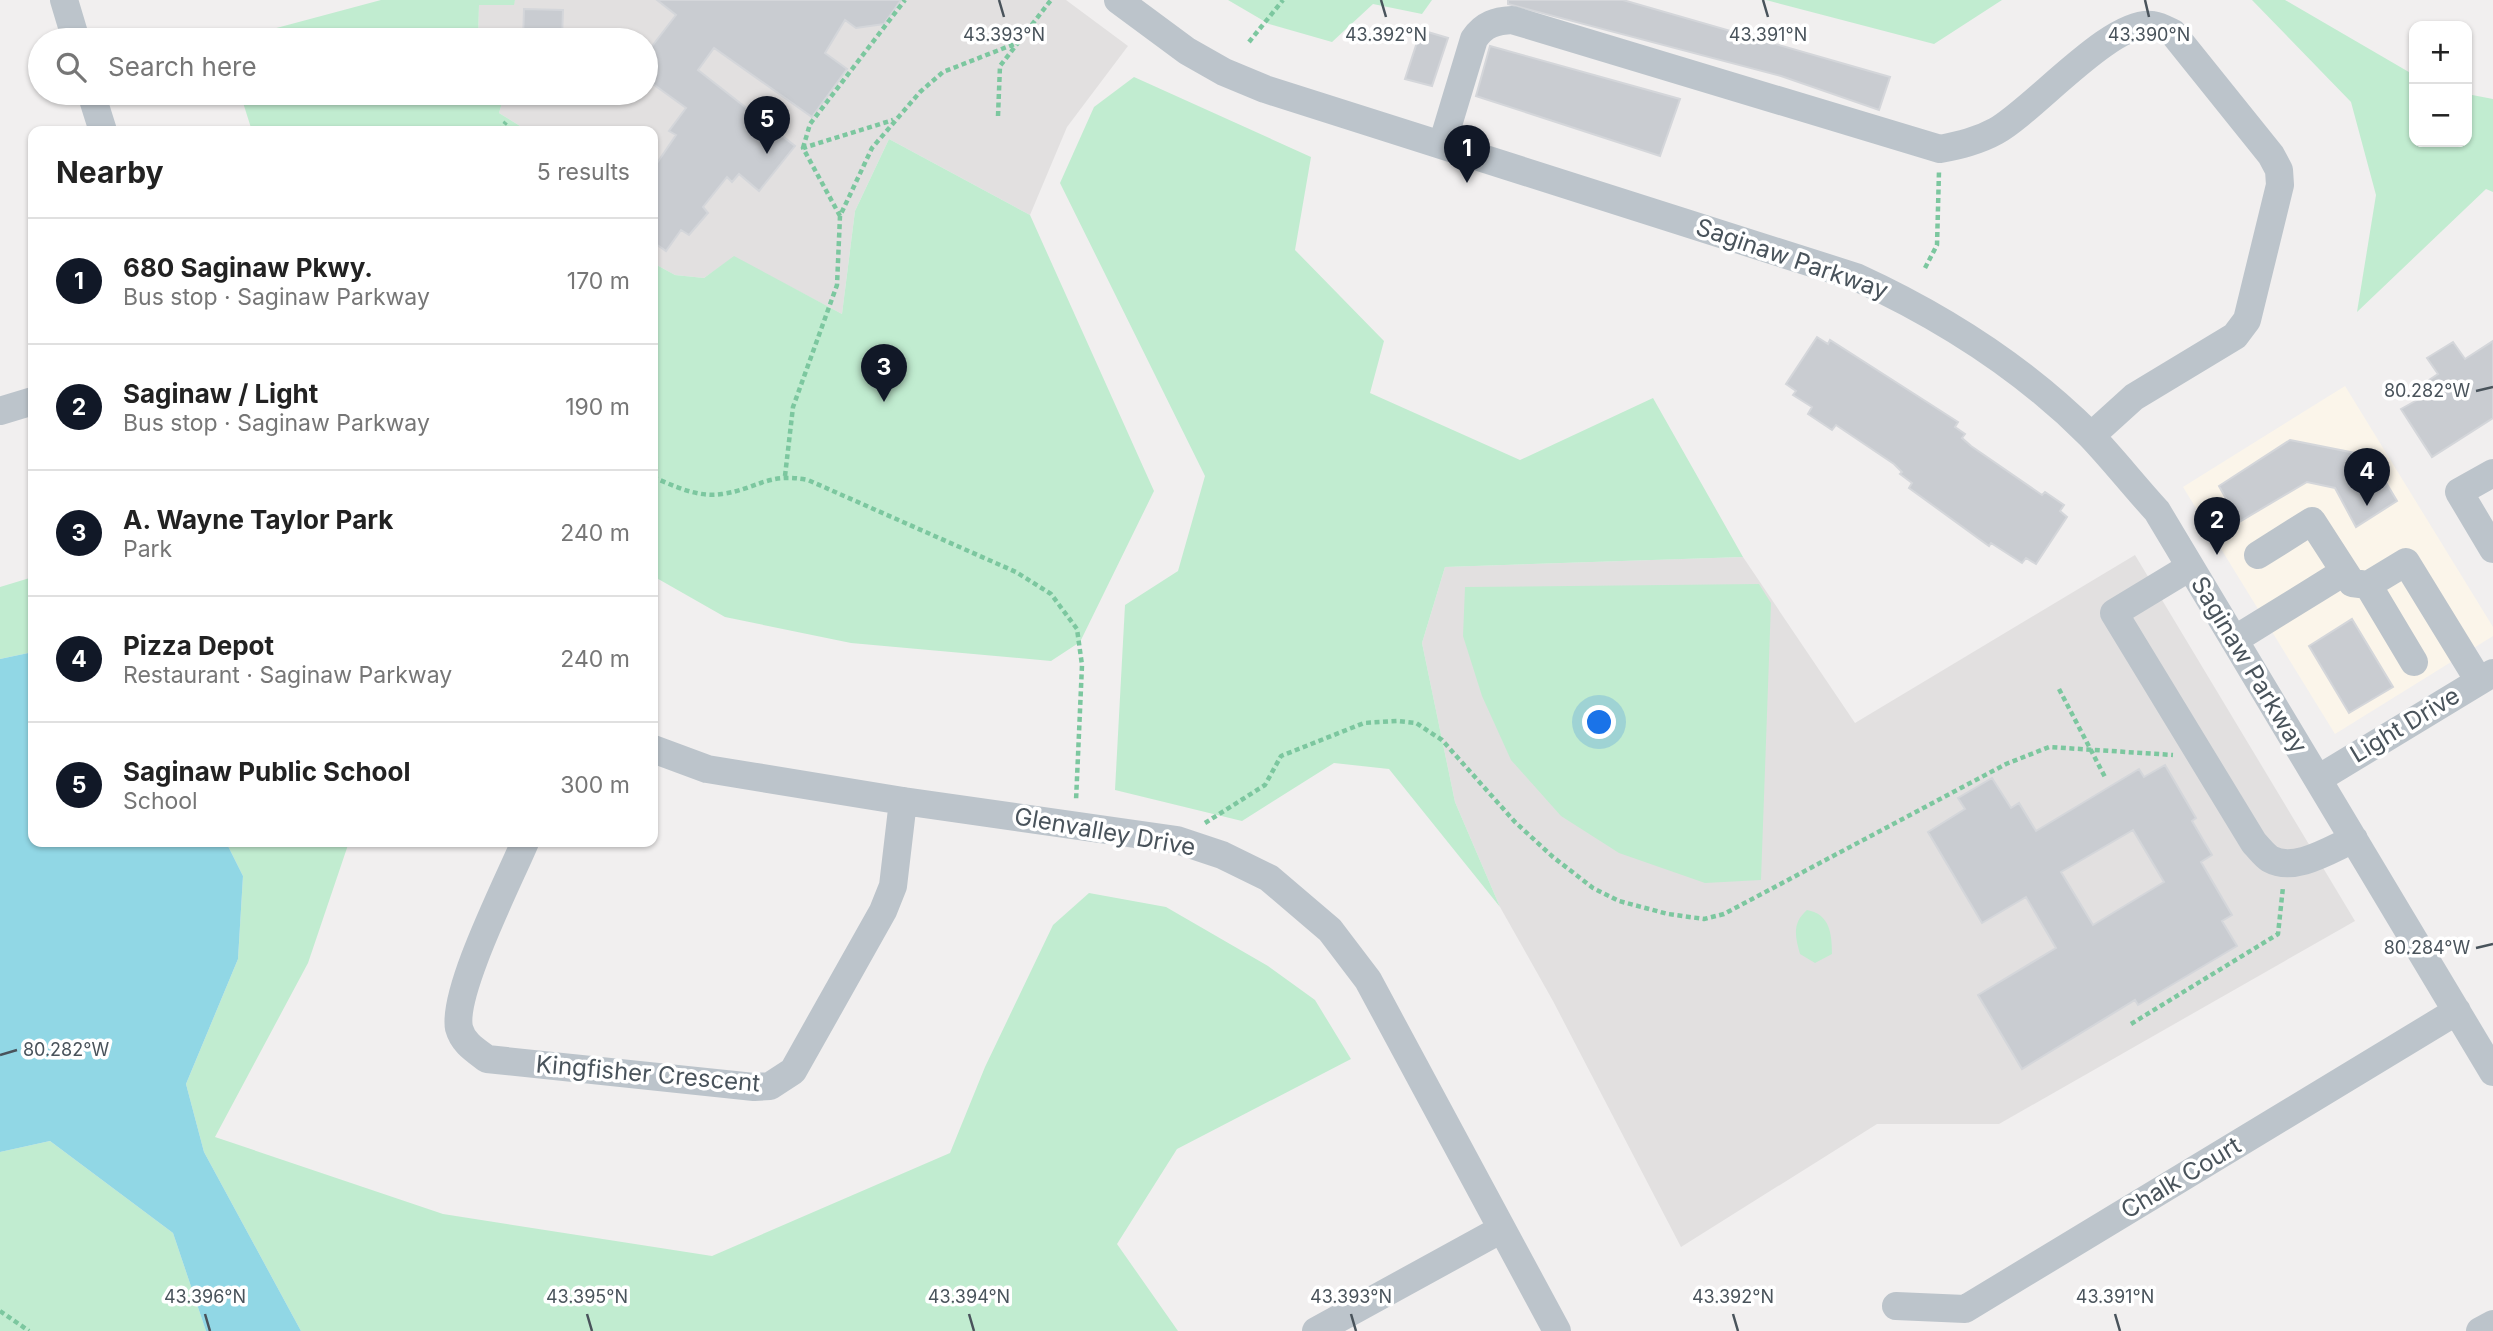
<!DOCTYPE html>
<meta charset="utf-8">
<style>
:root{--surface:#fff;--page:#f2f2f2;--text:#222;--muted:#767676;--line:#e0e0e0;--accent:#111827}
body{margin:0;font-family:Inter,sans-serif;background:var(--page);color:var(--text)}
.controls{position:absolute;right:21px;top:21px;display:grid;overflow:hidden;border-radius:14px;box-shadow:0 2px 5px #0004}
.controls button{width:63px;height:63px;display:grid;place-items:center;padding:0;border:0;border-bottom:2px solid var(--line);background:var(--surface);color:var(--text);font:35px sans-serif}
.you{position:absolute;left:1600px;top:723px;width:24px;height:24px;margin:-18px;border:5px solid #fff;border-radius:50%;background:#1a73e8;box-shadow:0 0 0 10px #1a73e833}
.badge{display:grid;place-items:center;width:46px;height:46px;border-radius:50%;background:var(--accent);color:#fff;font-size:23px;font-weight:700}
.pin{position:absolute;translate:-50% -58px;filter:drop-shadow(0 2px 4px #0008)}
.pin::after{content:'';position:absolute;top:37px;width:24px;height:21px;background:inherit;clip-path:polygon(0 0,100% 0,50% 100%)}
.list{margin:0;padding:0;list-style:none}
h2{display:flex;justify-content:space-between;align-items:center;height:91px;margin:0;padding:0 28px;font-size:30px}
h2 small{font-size:23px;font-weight:400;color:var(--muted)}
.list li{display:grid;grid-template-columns:46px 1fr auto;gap:21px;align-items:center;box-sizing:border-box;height:126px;padding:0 28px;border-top:2px solid var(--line)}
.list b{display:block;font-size:26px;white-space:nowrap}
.list p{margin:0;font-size:23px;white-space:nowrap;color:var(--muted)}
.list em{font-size:23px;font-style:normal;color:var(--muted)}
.icon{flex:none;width:38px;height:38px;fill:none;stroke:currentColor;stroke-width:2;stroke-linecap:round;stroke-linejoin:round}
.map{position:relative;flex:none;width:2493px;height:1331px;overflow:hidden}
.search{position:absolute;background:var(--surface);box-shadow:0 2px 5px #0004;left:28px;top:28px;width:630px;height:77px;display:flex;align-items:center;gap:18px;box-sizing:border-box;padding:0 24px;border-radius:38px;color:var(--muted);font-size:26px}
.panel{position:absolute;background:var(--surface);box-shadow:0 2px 5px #0004;left:28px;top:126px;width:630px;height:721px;border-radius:14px}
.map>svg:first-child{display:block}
</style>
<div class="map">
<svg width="2493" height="1331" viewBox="0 0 2493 1331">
<rect width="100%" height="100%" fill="#f1efef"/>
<path fill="#fbf5ea" d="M2345,386L2493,627V636L2335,734L2183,487Z"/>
<path fill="#e2e0e0" d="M515,0H1066L1128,46L1067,127L1030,215L889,139L855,211L842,314L734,257L704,278L675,275L653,263V131H528L499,113L505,93H646V40H478L479,5H513Z
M2135,555L2355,921L1999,1124H1877L1681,1247L1553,1001L1500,907L1455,802L1422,643L1445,567L1743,557L1855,723Z"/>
<path fill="#c1ecd0" d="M381,0H515L514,5H479L478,40H232Z
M1228,0H1432L1422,14L1373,4L1332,42L1269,24Z
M1766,0H2002L1934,44Z
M2252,0H2285L2414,75V142H2467V94L2493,99V192L2486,189L2357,312L2376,195L2351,102Z
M1134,77L1311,157L1295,250L1384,341L1370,393L1520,460L1653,398L1743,557L1445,567L1422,643L1455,802L1500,907L1389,769L1334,763L1242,821L1115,790L1125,605L1178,571L1205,476L1060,183L1094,107Z
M240,93H505L499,113L528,131H252Z
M889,139L1030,215L1154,491L1080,642L1051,661L851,643L725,617L653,576V263L675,275L704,278L734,256L842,314L855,211Z
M33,577V652L0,659V587Z
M1759,584L1771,603L1761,880L1705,883L1619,853L1561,816L1511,760L1482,696L1463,636L1465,587Z
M226,842H349L308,963L215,1137L443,1214L712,1256L950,1153L985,1067L1053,925L1089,893L1166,907L1268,966L1315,1000L1351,1059L1177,1149L1117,1244L1178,1331H301L204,1152L186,1084L238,959L243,876Z
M1807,910C1830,914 1832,934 1832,954L1815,963L1800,954C1795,936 1792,923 1807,910Z
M50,1141L173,1233L206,1331H0V1152Z"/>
<path fill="#91d7e5" d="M33,652V842H226L243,876L238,959L186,1084L204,1152L301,1331H206L173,1233L50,1141L0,1152V659Z"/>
<path fill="#c9ccd1" stroke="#d4d6da" stroke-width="2" fill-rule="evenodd" d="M657,0H901L884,24L856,28L845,20L825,53L847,69L812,117L714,48L698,70L795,146L759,191L739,174L732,182L727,177L703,207L708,213L689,235L681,230L666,251L653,242V169L676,135L669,131L686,108L646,79L657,62L646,54L676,15Z
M1508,0H1623L1890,77L1879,110L1781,76L1508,4Z
M524,9L563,10L562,40H523Z
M1421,30L1448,38L1432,86L1405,79Z
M1490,46L1680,99L1660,156L1476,96Z
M1817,337L1828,344L1830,340L1958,422L1955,427L1965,434L1962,438L1971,446L2042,495L2045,492L2064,505L2060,511L2067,517L2036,564L2026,558L2022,563L1991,543L1989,546L1909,488L1912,483L1900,474L1902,472L1894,464L1836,425L1832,430L1808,414L1812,407L1793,395L1796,391L1786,384Z
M2493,341V418L2432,457L2401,409L2426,395L2420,386L2438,374L2427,358L2453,342L2465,359Z
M2290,440L2370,456L2397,501L2356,527L2335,488L2307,482L2239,522L2219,486Z
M2352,619L2393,687L2349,713L2309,646Z
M2165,765L2196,818L2192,821L2212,855L2201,862L2232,915L2222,921L2237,946L2138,1005L2135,1000L2022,1069L1978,995L2056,948L2026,897L1982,923L1928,832L1965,809L1958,798L1992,778L2011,808L2019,803L2036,831L2139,769L2144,777ZM2133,830L2164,882L2093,925L2061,872Z"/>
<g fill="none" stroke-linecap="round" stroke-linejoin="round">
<path stroke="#7cc79f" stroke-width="4.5" stroke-dasharray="5 3.5" stroke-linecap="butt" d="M1249,42L1283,0
M998,116L1000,66L1051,0
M499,131L506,122
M803,148L810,124L905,0
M840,216L803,148L893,120
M1925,268L1937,245L1939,171
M785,476L793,407L837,285L840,216L872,148L920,92L943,72L1017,43
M653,477C674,486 698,498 722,494C757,489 768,472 808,480L1016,572L1051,594L1077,629L1082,665L1076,801
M2059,689L2106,779
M1205,823L1265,785L1281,756L1364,723L1397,721L1416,723L1442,740L1515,822L1553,857L1593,888L1619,901L1668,914L1704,919L1724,914L2006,764L2049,747L2173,755
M2131,1024L2278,934L2283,887
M0,1311L29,1331"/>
<path stroke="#bcc4cb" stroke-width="28" d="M64,0L76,40
M1118,0L1187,51L1224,72L1265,89L1856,277C1941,316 2023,368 2090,435C2113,459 2134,486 2157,511L2493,1072
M91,93L103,131
M1442,145L1474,39C1484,24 1496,21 1512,20L1940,149C1960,145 1978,141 1996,131C2034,110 2112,18 2153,25C2160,26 2167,30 2173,33L2271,155L2279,170L2280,185L2247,320L2235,336L2134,397L2091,436
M0,411L33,401
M2493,473L2459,492L2493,549
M2258,555L2312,521L2352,583L2368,585L2406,562L2479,681
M2190,567L2114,613L2254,843C2259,848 2264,855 2270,859C2295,873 2331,849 2354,839
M2368,585L2414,662
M2234,640L2344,572
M653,749L707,769L903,801L1177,840L1222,855L1269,878L1330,930L1368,980L1557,1331
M2318,779L2493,673
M525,842C509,880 452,992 459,1028C463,1043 475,1050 487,1059L754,1087L770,1086L793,1071L883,911L893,886L903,801
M1896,1306L1965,1309L2457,1011
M1316,1331L1500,1230
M2480,1331L2493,1324"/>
</g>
<path fill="none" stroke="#49535b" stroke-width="2.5" d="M999,0L1004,17M1381,0L1386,17M1763,0L1768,17M2145,0L2149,17M2476,391L2493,387M2476,948L2493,944M0,1055L17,1050M205,1314L210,1331M587,1314L592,1331M969,1314L974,1331M1351,1314L1356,1331M1733,1314L1738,1331M2115,1314L2120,1331"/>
<g text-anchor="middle" stroke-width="7" stroke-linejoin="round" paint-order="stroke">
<g font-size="24" fill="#49535b" stroke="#fff">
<text transform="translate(1792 259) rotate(19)" y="8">Saginaw Parkway</text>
<text transform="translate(2249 665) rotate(59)" y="8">Saginaw Parkway</text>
<text transform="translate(2405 725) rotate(-31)" y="8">Light Drive</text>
<text transform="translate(1105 832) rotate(10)" y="8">Glenvalley Drive</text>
<text transform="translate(648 1074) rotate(5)" y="8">Kingfisher Crescent</text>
<text transform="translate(2181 1178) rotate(-31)" y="8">Chalk Court</text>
</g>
</g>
<g font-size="18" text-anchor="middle" fill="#49535b" stroke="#fff" stroke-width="7" stroke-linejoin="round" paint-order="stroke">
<text x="1004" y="41">43.393°N</text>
<text x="1386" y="41">43.392°N</text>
<text x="1768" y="41">43.391°N</text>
<text x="2149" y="41">43.390°N</text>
<text x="2427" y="397">80.282°W</text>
<text x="2427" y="954">80.284°W</text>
<text x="66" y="1056">80.282°W</text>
<text x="205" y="1303">43.396°N</text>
<text x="587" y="1303">43.395°N</text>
<text x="969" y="1303">43.394°N</text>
<text x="1351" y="1303">43.393°N</text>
<text x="1733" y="1303">43.392°N</text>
<text x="2115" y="1303">43.391°N</text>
</g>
</svg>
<div class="controls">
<button>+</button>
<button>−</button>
</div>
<div class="you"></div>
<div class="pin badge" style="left:1467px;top:183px">1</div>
<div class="pin badge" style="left:2217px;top:555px">2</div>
<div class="pin badge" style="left:884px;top:402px">3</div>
<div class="pin badge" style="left:2367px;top:506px">4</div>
<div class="pin badge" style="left:767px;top:154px">5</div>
<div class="search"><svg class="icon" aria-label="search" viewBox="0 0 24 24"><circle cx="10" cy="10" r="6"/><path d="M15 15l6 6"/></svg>Search here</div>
<section class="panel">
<h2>Nearby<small>5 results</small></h2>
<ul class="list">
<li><span class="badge">1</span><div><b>680 Saginaw Pkwy.</b><p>Bus stop · Saginaw Parkway</p></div><em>170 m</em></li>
<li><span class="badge">2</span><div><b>Saginaw / Light</b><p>Bus stop · Saginaw Parkway</p></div><em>190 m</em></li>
<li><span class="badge">3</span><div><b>A. Wayne Taylor Park</b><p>Park</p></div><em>240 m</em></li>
<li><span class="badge">4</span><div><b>Pizza Depot</b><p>Restaurant · Saginaw Parkway</p></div><em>240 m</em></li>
<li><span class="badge">5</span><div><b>Saginaw Public School</b><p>School</p></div><em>300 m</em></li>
</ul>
</section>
</div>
